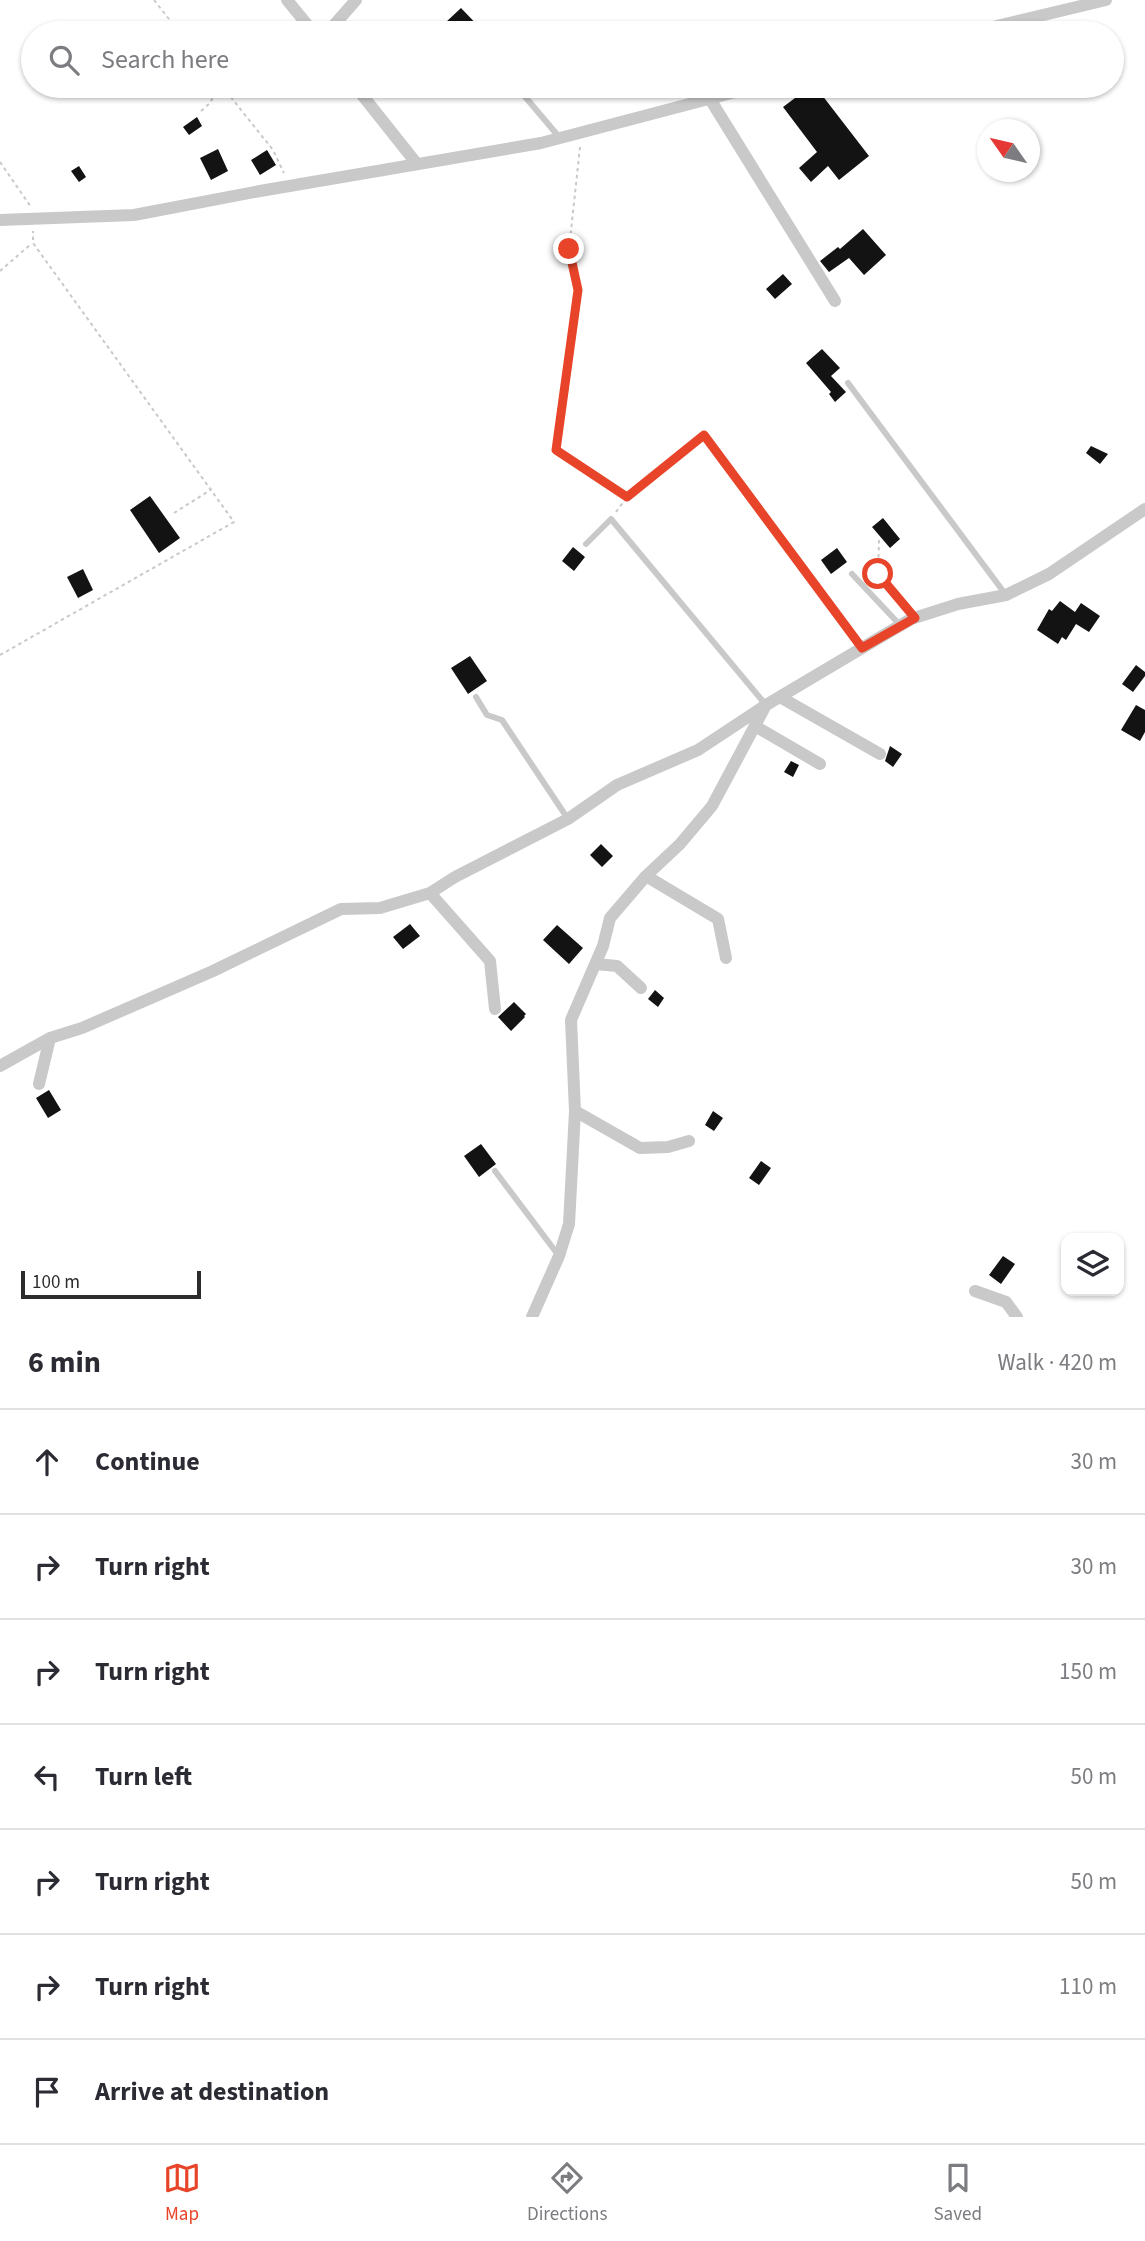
<!DOCTYPE html>
<meta charset="utf-8">
<style>
:root{--surface:#fff;--page:#f7f7f7;--text:#2b2b33;--muted:#7c7c81;--line:#e1e1e2;--accent:#e84429}
body{margin:0;font-family:"Source Sans 3",sans-serif;background:var(--page);color:var(--text)}
.controls{position:absolute;right:21px;bottom:21px;display:grid;overflow:hidden;border-radius:14px;box-shadow:0 2px 5px #0004}
.controls button{width:63px;height:63px;display:grid;place-items:center;padding:0;border:0;border-bottom:2px solid var(--line);background:var(--surface);color:var(--text);font:35px sans-serif}
.compass{position:absolute;left:977px;top:119px;width:63px;height:63px;border-radius:50%;background:var(--surface);box-shadow:0 2px 5px #0004;rotate:304deg}
.scale{position:absolute;left:21px;bottom:18px;width:180px;box-sizing:border-box;padding-left:7px;border:4px solid #2c2c2c;border-top:0;font-size:19px;line-height:24px;white-space:nowrap;color:#2c2c2c;-webkit-text-stroke:5px #fff;paint-order:stroke}
.stop{position:absolute;width:21px;height:21px;margin:-16px;border:5px solid #e84429;border-radius:50%;background:#fff}
.stop.end{background:#e84429;border-color:#fff;box-shadow:0 2px 7px #0008}
.list{margin:0;padding:0;list-style:none}
h2{display:flex;justify-content:space-between;align-items:center;height:91px;margin:0;padding:0 28px;font-size:30px}
h2 small{font-size:23px;font-weight:400;color:var(--muted)}
.list li{display:grid;grid-template-columns:46px 1fr auto;gap:21px;align-items:center;box-sizing:border-box;height:105px;padding:0 28px;border-top:2px solid var(--line)}
.list b{display:block;font-size:26px;white-space:nowrap}
.list em{font-size:23px;font-style:normal;color:var(--muted)}
.icon{flex:none;width:38px;height:38px;fill:none;stroke:currentColor;stroke-width:2;stroke-linecap:round;stroke-linejoin:round}
.map{position:relative;flex:none;width:1145px;height:1317px;overflow:hidden}
.search{position:absolute;background:var(--surface);box-shadow:0 2px 5px #0004;left:21px;right:21px;top:21px;height:77px;display:flex;align-items:center;gap:18px;box-sizing:border-box;padding:0 24px;border-radius:38px;color:var(--muted);font-size:26px}
.sheet{height:826px;background:var(--surface)}
nav{display:flex;justify-content:space-around;align-items:center;box-sizing:border-box;height:98px;border-top:2px solid var(--line);background:var(--surface);font-size:19px;color:var(--muted)}
nav a{display:grid;justify-items:center;gap:4px}
nav .on{color:var(--accent)}
.map>svg:first-child{display:block}
</style>
<div class="map">
<svg width="1145" height="1317" viewBox="0 0 1145 1317">
<rect width="100%" height="100%" fill="#fff"/>
<path fill="#131313" d="M461,8L485,33H457L446,22Z
M811,86H815L869,156L839,180L828,166L811,182L799,168L817,152L783,107Z
M197,117L202,126L189,135L183,127Z
M218,149L228,171L211,180L200,158Z
M267,150L276,165L260,175L251,160Z
M79,166L86,177L79,182L71,171Z
M863,229L886,255L864,275L849,258L829,272L820,261L838,247L840,249Z
M783,274L792,284L775,299L766,289Z
M822,349L840,368L831,376L846,392L835,402L829,394L831,392L806,363Z
M1091,446L1108,454L1100,464L1086,453Z
M150,496L180,538L159,553L130,510Z
M883,518L900,539L890,548L872,527Z
M573,547L585,557L574,571L562,561Z
M837,548L847,562L831,574L821,560Z
M83,569L93,590L78,598L67,577Z
M1060,601L1075,612L1081,603L1100,616L1089,632L1076,624L1066,640L1062,637L1058,644L1037,630L1049,609L1052,611Z
M470,656L487,681L468,694L451,668Z
M1136,665L1145,672V676L1133,692L1122,684Z
M1136,705L1145,710V732L1140,741L1121,730Z
M890,746L902,754L893,767L885,761Z
M791,761L799,765L793,777L784,772Z
M601,844L613,856L602,867L590,855Z
M410,924L420,936L403,949L393,937Z
M557,925L583,948L569,964L543,940Z
M655,990L664,998L658,1007L648,999Z
M514,1002L526,1014L524,1016L525,1017L511,1031L498,1017Z
M49,1090L61,1110L48,1118L36,1098Z
M713,1111L723,1118L714,1131L705,1125Z
M481,1144L496,1164L479,1177L464,1156Z
M761,1161L771,1168L759,1185L749,1178Z
M1003,1256L1015,1264L1001,1284L989,1275Z"/>
<g fill="none" stroke-linecap="round" stroke-linejoin="round">
<path stroke="#c9c9c9" stroke-width="2" stroke-dasharray="3.5 3.5" stroke-linecap="butt" d="M154,0L180,33
M222,86L273,150L284,173
M201,111L210,103L219,86
M580,147L569,249L578,290L556,450L627,497L703,435L855,639
M0,162L31,207
M0,271L31,244
M616,512L627,497
M174,513L212,489
M879,540L878,574L905,607
M0,655L234,522L33,243V231"/>
<path stroke="#c9c9c9" stroke-width="6" d="M516,86L560,138
M848,383L1006,595
M586,544L611,519L766,705
M852,574L900,625
M476,697L487,715L502,720L568,819
M495,1171L559,1256"/>
<path stroke="#c9c9c9" stroke-width="12" d="M287,0L314,33
M327,33L356,0
M968,33L1106,0
M355,86L417,164
M710,99L835,301
M0,220L134,215L260,191L541,143L758,86
M780,697L880,754
M755,726L820,764
M646,876L718,919L726,958
M430,893L490,961L495,1009
M596,964L617,966L641,988
M0,1066L50,1038L82,1028L213,971L341,909L380,908L430,893L455,877L568,819L617,785L698,750L763,707
M39,1084L50,1038
M575,1111L640,1148L668,1147L689,1141
M975,1291L1006,1302L1017,1317
M532,1317L559,1256L569,1224L575,1111L571,1020L603,946L610,918L646,876L680,844L712,806L766,705L911,619L958,604L1006,595L1049,574L1145,509"/>
</g>
<g fill="none" stroke-linecap="round" stroke-linejoin="round">
<path stroke="#e84429" stroke-width="9" d="M569,249L578,290L556,450L627,497L704,435L862,648L915,618L878,574"/>
</g>
</svg>
<div class="controls">
<button><svg class="icon" aria-label="layers" viewBox="0 0 24 24"><path d="M12 4l9 5-9 5-9-5zM3 14l9 5 9-5"/></svg></button>
</div>
<svg class="compass" viewBox="-18 -18 36 36"><path d="M0-13l5 13h-10z" fill="#e53935"/><path d="M0 13l5-13h-10z" fill="#7c7c81"/></svg>
<div class="scale">100 m</div>
<div class="stop" style="left:878px;top:574px"></div>
<div class="stop end" style="left:569px;top:249px"></div>
<div class="search"><svg class="icon" aria-label="search" viewBox="0 0 24 24"><circle cx="10" cy="10" r="6"/><path d="M15 15l6 6"/></svg>Search here</div>
</div>
<section class="sheet">
<h2>6 min<small>Walk · 420 m</small></h2>
<ul class="list">
<li><svg class="icon" aria-label="ahead" viewBox="0 0 24 24"><path d="M12 20V5M6 11l6-6 6 6"/></svg><div><b>Continue</b></div><em>30 m</em></li>
<li><svg class="icon" aria-label="right" viewBox="0 0 24 24"><path d="M7 20v-9h11M14 6l5 5-5 5"/></svg><div><b>Turn right</b></div><em>30 m</em></li>
<li><svg class="icon" aria-label="right" viewBox="0 0 24 24"><path d="M7 20v-9h11M14 6l5 5-5 5"/></svg><div><b>Turn right</b></div><em>150 m</em></li>
<li><svg class="icon" aria-label="left" viewBox="0 0 24 24"><path d="M17 20v-9H6M10 6l-5 5 5 5"/></svg><div><b>Turn left</b></div><em>50 m</em></li>
<li><svg class="icon" aria-label="right" viewBox="0 0 24 24"><path d="M7 20v-9h11M14 6l5 5-5 5"/></svg><div><b>Turn right</b></div><em>50 m</em></li>
<li><svg class="icon" aria-label="right" viewBox="0 0 24 24"><path d="M7 20v-9h11M14 6l5 5-5 5"/></svg><div><b>Turn right</b></div><em>110 m</em></li>
<li><svg class="icon" aria-label="arrive" viewBox="0 0 24 24"><path d="M6 21V4h12l-3 4 3 4H6"/></svg><div><b>Arrive at destination</b></div></li>
</ul>
</section>
<nav>
<a class="on"><svg class="icon" aria-label="map" viewBox="0 0 24 24"><path d="M3 6l6-2 6 2 6-2v14l-6 2-6-2-6 2zM9 4v14M15 6v14"/></svg>Map</a>
<a><svg class="icon" aria-label="directions" viewBox="0 0 24 24"><path d="M12 3l9 9-9 9-9-9zM9 14v-3h6M13 9l2 2-2 2"/></svg>Directions</a>
<a><svg class="icon" aria-label="saved" viewBox="0 0 24 24"><path d="M7 4h10v16l-5-4-5 4z"/></svg>Saved</a>
</nav>
